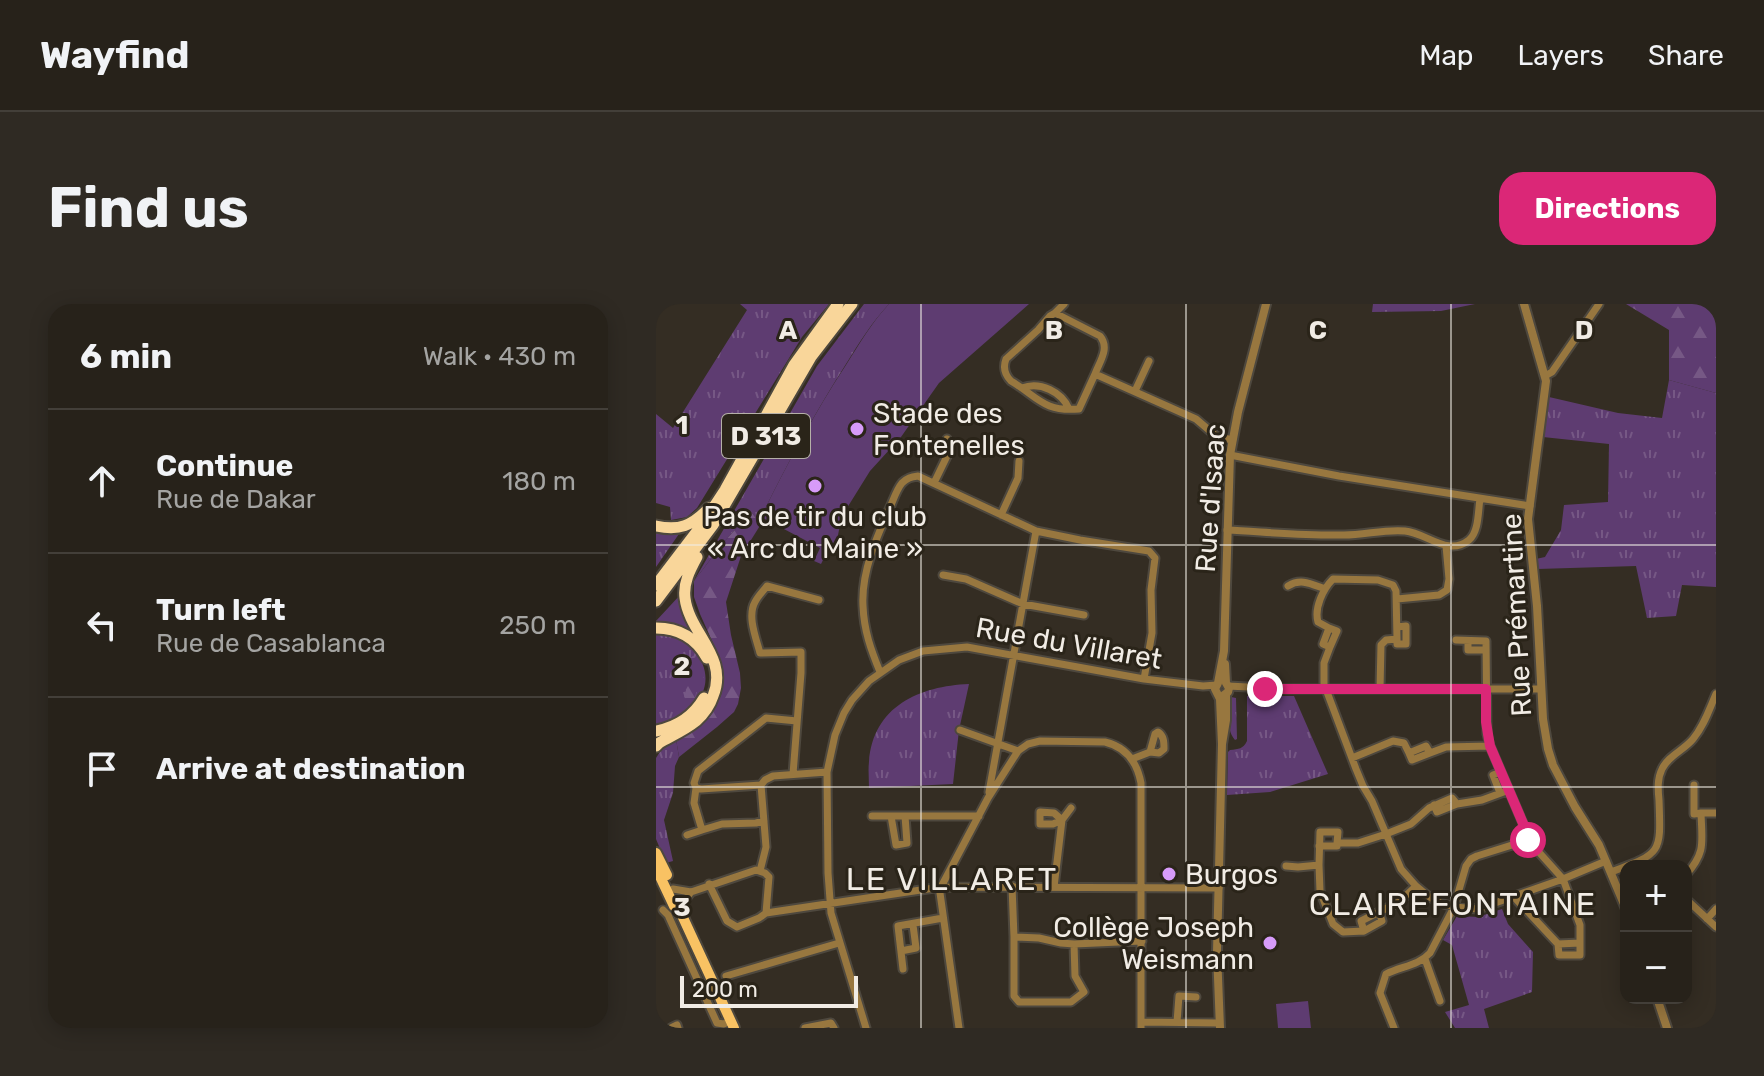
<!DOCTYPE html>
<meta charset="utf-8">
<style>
:root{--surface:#27221a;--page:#2f2a23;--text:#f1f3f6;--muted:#a4a4a2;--line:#433f39;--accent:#db2777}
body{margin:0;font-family:Rubik,sans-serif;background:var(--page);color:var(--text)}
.controls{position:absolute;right:24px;bottom:24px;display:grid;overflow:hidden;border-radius:16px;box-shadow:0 4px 20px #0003}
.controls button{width:72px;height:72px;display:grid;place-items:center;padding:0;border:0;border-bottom:2px solid var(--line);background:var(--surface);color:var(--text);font:40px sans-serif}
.scale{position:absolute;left:24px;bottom:20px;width:178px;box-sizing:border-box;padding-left:8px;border:4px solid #f1ece5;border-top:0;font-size:22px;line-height:28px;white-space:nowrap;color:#f1ece5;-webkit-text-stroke:6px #2a2419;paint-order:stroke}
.stop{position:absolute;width:24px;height:24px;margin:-18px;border:6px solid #db2777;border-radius:50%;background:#fff}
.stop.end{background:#db2777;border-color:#fff;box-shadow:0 2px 8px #0008}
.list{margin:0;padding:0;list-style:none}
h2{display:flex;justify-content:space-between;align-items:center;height:104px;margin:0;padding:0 32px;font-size:34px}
h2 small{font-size:26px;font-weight:400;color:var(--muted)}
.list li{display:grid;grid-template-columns:52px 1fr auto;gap:24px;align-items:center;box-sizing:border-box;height:144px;padding:0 32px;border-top:2px solid var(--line)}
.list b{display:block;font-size:30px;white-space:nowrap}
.list p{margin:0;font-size:26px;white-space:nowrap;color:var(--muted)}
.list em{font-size:26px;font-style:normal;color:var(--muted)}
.icon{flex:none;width:44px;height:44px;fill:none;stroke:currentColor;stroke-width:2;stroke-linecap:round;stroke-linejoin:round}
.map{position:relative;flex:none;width:1060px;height:724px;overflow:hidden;border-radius:24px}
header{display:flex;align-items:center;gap:48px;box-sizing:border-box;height:112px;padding:0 40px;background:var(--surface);border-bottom:2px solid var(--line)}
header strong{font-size:38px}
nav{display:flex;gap:44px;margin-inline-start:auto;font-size:28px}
.intro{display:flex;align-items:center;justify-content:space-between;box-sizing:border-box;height:192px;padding:0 48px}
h1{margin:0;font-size:56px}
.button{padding:20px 36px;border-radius:24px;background:var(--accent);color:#fff;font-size:28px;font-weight:700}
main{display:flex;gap:48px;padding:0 48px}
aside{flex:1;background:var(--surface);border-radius:24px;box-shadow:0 4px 20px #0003}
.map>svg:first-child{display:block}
</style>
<header>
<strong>Wayfind</strong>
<nav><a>Map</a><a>Layers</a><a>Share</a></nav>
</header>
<div class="intro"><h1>Find us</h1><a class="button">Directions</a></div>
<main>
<aside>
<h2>6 min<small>Walk · 430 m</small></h2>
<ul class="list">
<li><svg class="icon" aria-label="ahead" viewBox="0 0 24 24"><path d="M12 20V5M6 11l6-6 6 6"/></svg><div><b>Continue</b><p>Rue de Dakar</p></div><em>180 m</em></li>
<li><svg class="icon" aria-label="left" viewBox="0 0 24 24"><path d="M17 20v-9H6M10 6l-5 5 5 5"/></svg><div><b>Turn left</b><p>Rue de Casablanca</p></div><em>250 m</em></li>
<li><svg class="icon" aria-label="arrive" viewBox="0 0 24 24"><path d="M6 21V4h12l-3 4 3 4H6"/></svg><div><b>Arrive at destination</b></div></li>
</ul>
</aside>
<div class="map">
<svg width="1060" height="724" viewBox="0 0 1060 724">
<defs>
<pattern id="grass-tufts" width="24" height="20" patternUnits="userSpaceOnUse" patternTransform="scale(2)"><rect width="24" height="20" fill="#5e3c71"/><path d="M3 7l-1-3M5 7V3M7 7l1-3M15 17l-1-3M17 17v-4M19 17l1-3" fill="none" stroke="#765885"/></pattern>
<pattern id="forest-firs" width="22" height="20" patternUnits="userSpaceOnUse" patternTransform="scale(2)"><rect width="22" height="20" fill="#5e3c71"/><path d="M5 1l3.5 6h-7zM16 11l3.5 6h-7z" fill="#765885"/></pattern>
</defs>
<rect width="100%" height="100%" fill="#342d23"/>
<path fill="url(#grass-tufts)" d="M84,0H173L146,33L41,204L31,213L15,216L14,203L0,199V110L17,124L91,6Z
M208,0H233C216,18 203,39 190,60C158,110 131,160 105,213V220L95,208L67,239L38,277L161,62Z
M717,0H819L785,7L716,8Z
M1013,76L1060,89V283L1026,281L1020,312L991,314L980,262L881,265L880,255L889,253L905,226L908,201L952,198L953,140L887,133L893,93L962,109L1006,114Z
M0,227H25L0,263Z
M25,290L39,332L0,320V317Z
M14,328C45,342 65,378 34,405C29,409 24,414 19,417C13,419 6,421 0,422V329Z
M313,380L303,426L297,480L213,484C213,475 212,466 213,458C217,402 264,382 313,380Z
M591,392H638L672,470L614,488L571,491L572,448L574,446C583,445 587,445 591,437Z
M575,393L580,394L581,435L579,436C570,426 573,409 573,396Z
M20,435L23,453L19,462L17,489L8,516L17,557L10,559L0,535V454L7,443Z
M846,605L852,620L877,648L876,688L828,705L833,724H799L789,708L813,701L796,641L787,636L801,612L822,613Z"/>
<path fill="url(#forest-firs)" d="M970,0H1060V89L1013,76V26Z
M95,208L105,220L85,252L70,298L75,331L84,369L85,384L82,400L78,408L61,423L23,453L20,435L46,419L58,405L65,391L68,372L65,357L44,310L38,293V277L67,239Z
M37,352L44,357C43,365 48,370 48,378L41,383C39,394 39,405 27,410L24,406L26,399L30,396L28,392L30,386L19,382L15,376L20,368H30L34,364L30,357Z"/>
<path fill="#5e3c71" d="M233,0H373L283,79L245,133L214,167L191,204L183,226L178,251L171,248L165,260L158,257L164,244L105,213C131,160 158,110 190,61C204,39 216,18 233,0Z
M652,697L655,724H622L620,700Z"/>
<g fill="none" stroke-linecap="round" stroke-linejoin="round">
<g stroke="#4e483e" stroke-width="11">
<path id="minor" d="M399,9L408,0
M439,70L423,105C387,108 382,93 355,77C349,71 347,63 350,55L382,26L394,12L399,9L444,32C454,44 444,57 439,70L540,115L560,132L576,136
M889,72L896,68L943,0
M366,84C384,77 406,88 413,105
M479,87L493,57
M574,151L683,172L874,202
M278,179L293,148L291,135
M345,211L362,174L363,157
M571,226C610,228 649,232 688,231C709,231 729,225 749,227C771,229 792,253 813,236C823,228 822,207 824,195
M287,271L310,275L367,300L428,311
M632,282C645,274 655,280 669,285
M741,295L783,291L791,286L793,275L790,242
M673,324L681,327L674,343
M741,335V340H750V322L741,323
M800,336L830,337L831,430L834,442L869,524L872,536
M812,337V346H830
M224,368C215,346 208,327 207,302C205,268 221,232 235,201C238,194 241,185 246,179C251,174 255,173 262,172L380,227L424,236L493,247L499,254L495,286L496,329L488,375
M572,382L629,385H885
M724,385L725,341L730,336L741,335L740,287L737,281L722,276L677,275C667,285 658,304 662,318L673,324L667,340L674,343L668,359V380L700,465L707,482L716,497L745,565L760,582L772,592L784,599L798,603L822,605L907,575L950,557
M304,426L362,447
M753,449L756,456L774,449
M696,454L737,437L748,439L753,449L770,442L774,449L790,443L834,442
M476,455L494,448L503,449L508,445C508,438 508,432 502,428L499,430L494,448
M137,470L145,369V348L104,349C100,334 91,312 99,298C102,292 107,287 111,282L163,296
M105,481L45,485L40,484L38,479L42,467L110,414L141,417
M1038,481V510L1045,509
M40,484L38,499L46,526L66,520L100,519L108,517
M333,488L380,227
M844,489L837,471L845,468
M778,501L781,508L801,500
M384,508L398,509L406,516L397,520H384Z
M216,512H323
M235,512L240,541L251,539L249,512
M31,531L46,526
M663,542H681V539
M630,562L642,563L663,561
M104,567L110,543L105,481L109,476L117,472L171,468
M955,568C1006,549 1005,550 1003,496C1002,486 1001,475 1006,465C1012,452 1028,446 1037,435C1048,422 1053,406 1060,390
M1030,571C1050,548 1046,539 1045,509H1060
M53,580L71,617L81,623L103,614L110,609L285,583L563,584
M356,582L358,633L383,634L405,639L418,640L486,637
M760,582L743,598L705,617L708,627L687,628L677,620L664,587L663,561L664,528H682L681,539H702L730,530L755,520L773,504L796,494L801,500L826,496L853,486
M398,583L406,516L415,504
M17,585L35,588L100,566L109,569L113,573L110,609
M1030,595L1060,623
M24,603L35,588
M7,606L12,611L61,719L68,720L75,716
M1051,615L1060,605
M708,627L726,617L723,608
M358,633V692L363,698H415L428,688L419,672L418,640
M902,640L903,651H924V639
M245,647L260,644L257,621
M769,655L784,697
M247,665L242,622L287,614
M70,672L183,639
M486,718L563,719
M521,718L523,692L540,693
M15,724L21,721L22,724
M149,724L175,719L178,724
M210,724L175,609L172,569L171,468L179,431L188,409L196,396L213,377L243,356L267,347L311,343L488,375L547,382L561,381
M303,724L284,589L285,583L332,494L362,447L372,440L384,437L449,438C470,443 481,458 485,479V724
M738,724L724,689L730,670C745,662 762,662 774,649L798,603L810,562L815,555L821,552L872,536L907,575L924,621V639L902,640L858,593"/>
</g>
<g stroke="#4e483e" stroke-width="12">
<path id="tertiary" d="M868,0L890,77L872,215L881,302L887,415L892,445L897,461L919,503L943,541L970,605
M568,391L572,388L573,384L570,379L569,360
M566,440L564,395L559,385L562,379L568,347L574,151L582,108L610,0
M1001,694L1011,724
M564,724L561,648L566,440L570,416V390"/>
</g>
<g stroke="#4e483e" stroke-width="14">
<path id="primary" d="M0,549L11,571
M0,564L18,602L24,607L78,724"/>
</g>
<g stroke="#4e483e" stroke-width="15">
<path id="trunk" d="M0,222C23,227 36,222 53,204
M0,281L48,218L69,186L138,61L182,0
M0,297L57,221L155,53L196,0
M0,324C23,324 40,334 51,354
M0,427C21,423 37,413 48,394
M0,442L3,439C15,432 29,426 40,417C48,410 54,401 57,392C73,353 33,329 29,294C27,279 34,266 41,253"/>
</g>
<use href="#minor" stroke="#98773f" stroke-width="7"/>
<use href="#tertiary" stroke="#98773f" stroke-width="8"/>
<use href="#primary" stroke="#f9c263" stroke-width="10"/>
<use href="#trunk" stroke="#f9d69a" stroke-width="11"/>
</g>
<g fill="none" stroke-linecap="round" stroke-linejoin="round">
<path stroke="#db2777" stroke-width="10" d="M609,385H830V418L834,442L869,524L872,536"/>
</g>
<path fill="none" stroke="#f1ece5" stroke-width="2" stroke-opacity="0.55" d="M265,0V724M530,0V724M795,0V724M0,241H1060M0,483H1060"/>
<g fill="#d79bf9" stroke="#2a2419" stroke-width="3">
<circle cx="201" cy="125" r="8"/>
<circle cx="159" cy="182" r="8"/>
<circle cx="513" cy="570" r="8"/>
<circle cx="614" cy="639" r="8"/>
</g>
<g text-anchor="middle" stroke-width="6" stroke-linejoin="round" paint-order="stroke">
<rect fill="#2a2419" stroke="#b5b0a8" stroke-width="2" x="66" y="110" width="88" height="44" rx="6"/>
<g font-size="26" font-weight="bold" fill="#f1ece5">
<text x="110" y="141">D 313</text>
</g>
<g font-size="28" fill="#f1ece5" stroke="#2a2419" text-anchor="start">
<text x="217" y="119">Stade des<tspan x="217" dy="32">Fontenelles</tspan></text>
<text x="159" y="222" text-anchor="middle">Pas de tir du club<tspan x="159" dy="32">« Arc du Maine »</tspan></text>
<text x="529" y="580">Burgos</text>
<text x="598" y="633" text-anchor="end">Collège Joseph<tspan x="598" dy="32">Weismann</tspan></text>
</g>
<g font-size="28" fill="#f1ece5" stroke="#2a2419">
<text transform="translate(554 194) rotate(-86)" y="10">Rue d'Isaac</text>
<text transform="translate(860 311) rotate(-93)" y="10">Rue Prémartine</text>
<text transform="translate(413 339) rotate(10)" y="10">Rue du Villaret</text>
</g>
<g font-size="32" letter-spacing="2" fill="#f1ece5" stroke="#2a2419">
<text x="296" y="586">LE VILLARET</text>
<text x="797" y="611">CLAIREFONTAINE</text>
</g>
</g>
<g font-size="26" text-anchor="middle" font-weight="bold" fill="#f1ece5" stroke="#2a2419" stroke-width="6" stroke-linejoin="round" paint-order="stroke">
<text x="132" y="35">A</text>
<text x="398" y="35">B</text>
<text x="662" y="35">C</text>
<text x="928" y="35">D</text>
<text x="26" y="130">1</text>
<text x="26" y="371">2</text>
<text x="26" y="612">3</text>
</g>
</svg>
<div class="controls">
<button>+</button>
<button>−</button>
</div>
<div class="scale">200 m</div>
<div class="stop" style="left:872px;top:536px"></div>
<div class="stop end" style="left:609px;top:385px"></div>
</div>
</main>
